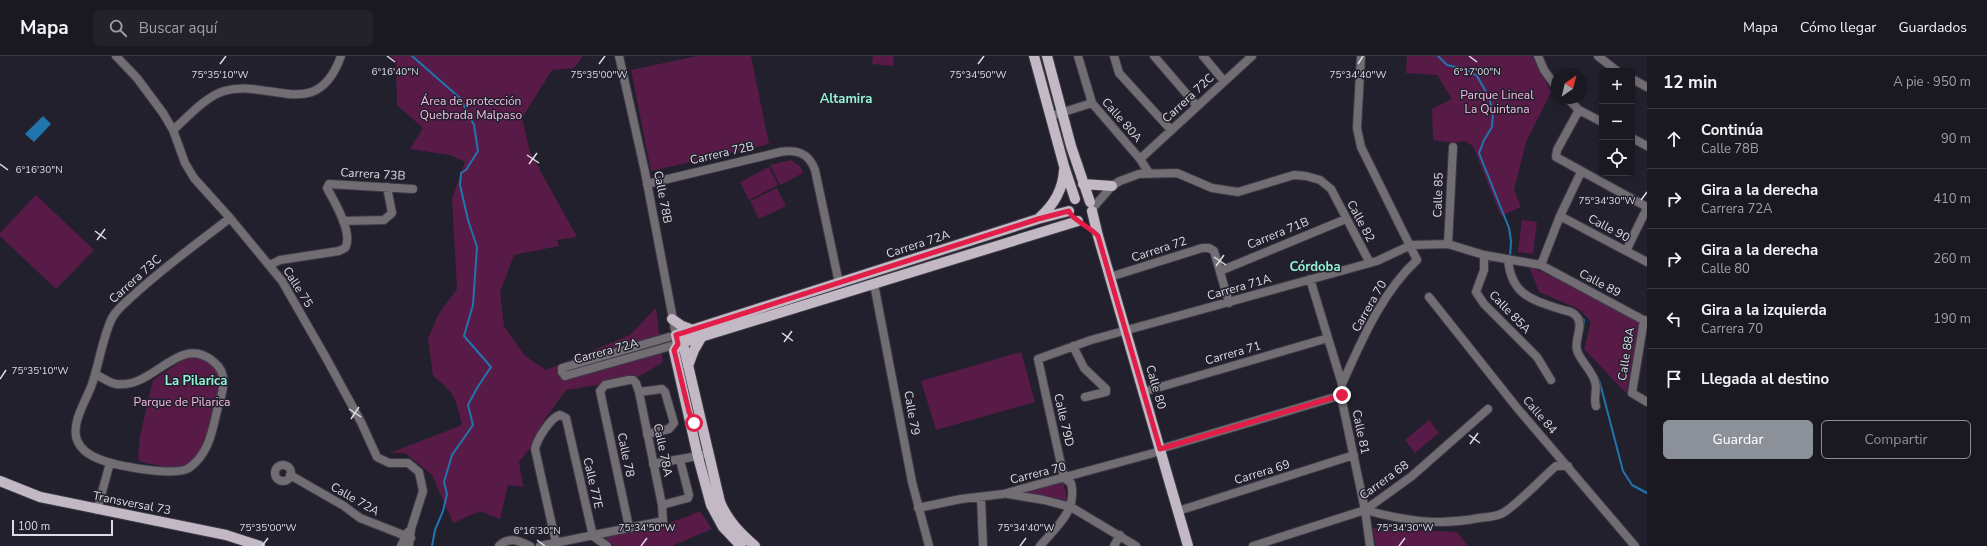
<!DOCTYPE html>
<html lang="es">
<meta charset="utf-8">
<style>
:root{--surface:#1a1821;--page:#23212a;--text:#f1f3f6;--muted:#9fa0a5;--line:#38373f;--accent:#8c9099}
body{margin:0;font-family:"Nunito Sans",sans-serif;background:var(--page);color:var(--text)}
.controls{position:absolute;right:12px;top:12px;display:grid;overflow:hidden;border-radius:6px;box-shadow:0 2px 6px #0003}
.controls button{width:36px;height:36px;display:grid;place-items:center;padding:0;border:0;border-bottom:1px solid var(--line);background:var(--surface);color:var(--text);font:20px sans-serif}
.compass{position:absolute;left:1551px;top:12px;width:36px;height:36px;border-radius:50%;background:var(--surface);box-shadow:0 2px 6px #0003;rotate:35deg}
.scale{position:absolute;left:12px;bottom:10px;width:101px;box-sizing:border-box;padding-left:4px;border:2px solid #dddce4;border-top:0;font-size:11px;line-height:14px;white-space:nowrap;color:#dddce4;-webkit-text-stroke:3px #22202c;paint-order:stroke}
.stop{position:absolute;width:12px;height:12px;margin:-9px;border:3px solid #e11d48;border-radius:50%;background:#fff}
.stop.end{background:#e11d48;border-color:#fff;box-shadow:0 1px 4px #0008}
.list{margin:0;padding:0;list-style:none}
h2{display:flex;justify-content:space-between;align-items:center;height:52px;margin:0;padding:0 16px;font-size:17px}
h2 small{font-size:13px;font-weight:400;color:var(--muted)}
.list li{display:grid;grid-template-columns:26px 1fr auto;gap:12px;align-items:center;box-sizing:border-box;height:60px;padding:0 16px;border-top:1px solid var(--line)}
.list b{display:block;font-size:15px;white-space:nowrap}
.list p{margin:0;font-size:13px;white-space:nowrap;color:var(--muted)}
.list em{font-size:13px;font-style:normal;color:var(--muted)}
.actions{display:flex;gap:8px;padding:12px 16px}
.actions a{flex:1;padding:9px 0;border:1px solid var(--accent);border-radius:6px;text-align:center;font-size:14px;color:var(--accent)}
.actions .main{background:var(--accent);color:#fff}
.icon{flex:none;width:22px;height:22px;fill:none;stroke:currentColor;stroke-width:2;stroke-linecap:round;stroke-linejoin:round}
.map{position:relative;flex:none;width:1647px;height:490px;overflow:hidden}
header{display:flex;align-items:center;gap:24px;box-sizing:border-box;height:56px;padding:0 20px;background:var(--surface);border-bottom:1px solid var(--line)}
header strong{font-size:19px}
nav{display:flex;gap:22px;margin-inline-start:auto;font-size:14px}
.search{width:280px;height:36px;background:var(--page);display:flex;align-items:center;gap:10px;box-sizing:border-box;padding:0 14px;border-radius:6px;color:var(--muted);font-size:15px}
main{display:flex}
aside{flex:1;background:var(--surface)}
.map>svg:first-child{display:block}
</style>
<header>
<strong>Mapa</strong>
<div class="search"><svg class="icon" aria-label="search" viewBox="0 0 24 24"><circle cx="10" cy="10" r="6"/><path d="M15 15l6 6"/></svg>Buscar aquí</div>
<nav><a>Mapa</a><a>Cómo llegar</a><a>Guardados</a></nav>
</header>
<main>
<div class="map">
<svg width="1647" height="490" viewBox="0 0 1647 490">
<rect width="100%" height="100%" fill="#22202c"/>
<path fill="#581b48" d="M390,0H583L574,12L552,14L522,62L530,96L577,181L557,184L559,190L514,199L500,236L504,270L525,300L546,314L630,279L656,252L663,306L635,323L566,334L544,364L531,391L519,406L523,431L508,429L500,463L480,455L453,467L432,419L405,397H390L462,369C456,343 455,337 433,320L428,283L438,259L457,233L452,143L465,106L450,99L410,93L423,72L397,49L396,5Z
M697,0H751L769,88L651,115L631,14Z
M873,0H894L893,10L872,8Z
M1407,0H1532L1551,36L1526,86L1514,134L1521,151L1501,160L1473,90L1464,85L1454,87L1433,84L1432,53L1452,43L1437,19L1406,17Z
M791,104L800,110L803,117L780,129L770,109Z
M769,111L778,129L749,144L740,126Z
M777,132L786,150L759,163L750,145Z
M36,139L94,194L56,233L0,180V177Z
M1522,164L1537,166L1533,198L1518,196Z
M1529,211L1557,222L1640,266L1636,291L1626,337L1584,293L1591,266L1579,253L1539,236Z
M1021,296L1035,346L936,374L921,325Z
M186,302C233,302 219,337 210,366C206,378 203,397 193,405C183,414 169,412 158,409C151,408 142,408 138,403L140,380L153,324Z
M1429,364L1439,377L1415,397L1405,384Z
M1063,425L1068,448L1024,439V435Z
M700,455L712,473L674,489L675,490H615L606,484L607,479C639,473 671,469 700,455Z
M1372,472L1457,476L1468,490H1376Z"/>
<path fill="#2175af" d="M43,60L51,68L34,86L25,78Z"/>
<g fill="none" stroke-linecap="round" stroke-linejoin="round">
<path stroke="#2175af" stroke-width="2" d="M412,0L460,42L474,69L478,95L466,114L461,117L460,129L468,164L477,191L473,249L464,280L491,311L477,332L468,349L473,369L452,399L444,426L447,438L443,455L435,474L432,490
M1438,0L1447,9L1467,14L1477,20L1489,41L1493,57L1492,71L1484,84L1479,97L1509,172L1511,185L1510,202
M1580,260L1584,264L1583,270
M1597,320L1600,327L1623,415L1632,429L1647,437"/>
<g stroke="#3c3a46" stroke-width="10">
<path id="minor" d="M116,0L137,22L163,57L173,74L185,107L194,122L230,162L282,225L325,300L361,366L377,401L389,407H408L419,416L423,435L411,473L409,490
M619,0L645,116L676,279L562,312V316L565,320L678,288
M1078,0L1092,47L1140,103L1149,117
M1114,0L1119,17L1171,74
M1154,0L1197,50
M1203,0L1224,25
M1538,0L1544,14L1557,32
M1598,0L1617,15
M1632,23L1647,31
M1567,42L1579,54L1602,66
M1579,54L1557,94L1556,101L1647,151
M1051,60L1092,47
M173,74C188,61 205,41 224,35C270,22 317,68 341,0
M1632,82L1647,90
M1140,103L1252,0
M647,128L780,96C797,93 809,97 815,114L839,227
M1092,153L1112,130L1120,125L1139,118L1177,117L1212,132L1238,136L1294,119L1306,120L1320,124L1331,133L1370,207
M1560,160L1647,206
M343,165L384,164L392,157L387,131
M1448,188L1453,91
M1626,195L1647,152
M1484,199V214L1476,236L1484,248L1537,301L1551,324
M1508,203C1511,240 1533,244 1563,254C1568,255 1574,256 1577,261C1584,270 1574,283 1577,294C1580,305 1592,314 1595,326C1598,333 1593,342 1596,350
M270,209L280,204L339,195L345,192C354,178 334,145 327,132L329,128L413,133
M1541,209L1560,160L1581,116
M1220,215L1346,163
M1110,221L1202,192H1209L1214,195L1229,247
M1310,223L1342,328V345L1365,454L1370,490
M874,228L912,426L929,490
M1429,241L1518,353L1635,490
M1644,264L1632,337L1647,346
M1073,290L1084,312L1106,333V336L1085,341
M95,318C102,321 109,327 116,328C155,333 179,276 214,306C229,318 223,335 218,351C212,374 210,397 189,412C175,421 116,410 99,403C91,400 81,394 77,384C71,368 85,346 91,331C99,309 102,283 112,262C118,251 129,244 137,236C167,209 199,186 230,162
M1342,328C1361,286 1382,236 1417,204L1361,91L1357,72L1361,0
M639,336L662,333L665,336L674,367L669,373L647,378
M1143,336L1328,282
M1160,393L1342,339
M653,408L703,399
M275 417a8 8 0 1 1 16 0a8 8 0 1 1-16 0Z
M290,419L344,450L360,462L411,482
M1008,438L1044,444L1071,451L1136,490
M981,441L983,490
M662,449L688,442L689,439L680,404
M918,452L961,443L1003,438L1161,395
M97,454L110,407
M1365,454C1405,465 1438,470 1479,462C1487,461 1496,461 1503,457C1518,448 1542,422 1556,410H1568
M1178,455L1354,399
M556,487L535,393C537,383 551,361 560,359L566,362L593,480L607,490
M401,490L408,476
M499,490C509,480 519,485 530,490
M540,490L663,465L662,449L639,336L636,327L633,324H629L605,329L600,335L629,471
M1040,490C1056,471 1078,454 1071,427L1064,422L1038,303L1091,284L1377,205L1411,189L1448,188L1484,199L1541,209L1647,266
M1114,490L1120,479
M1253,490L1365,454L1412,420L1488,353"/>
</g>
<g stroke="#3c3a46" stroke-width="12">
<path id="major" d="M1034,0L1064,110L1075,143
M1047,0L1071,90L1090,146
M1083,128L1112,130
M1092,155L1098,180L1188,490
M1039,162C1054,149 1063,134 1064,114
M672,263L682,270L693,274
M678,288L1078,165
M678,288L674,295L698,401L711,449L723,471L741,490
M688,310L694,294L701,282
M0,425L40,441L226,479L260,490
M755,490C740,477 728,465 720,446L684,292L678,288L676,279L1038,163L1069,155"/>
</g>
<use href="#minor" stroke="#716d73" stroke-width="8"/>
<use href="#major" stroke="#c2b9c5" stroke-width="10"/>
</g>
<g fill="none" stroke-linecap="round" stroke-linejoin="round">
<path stroke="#e11d48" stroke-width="5" d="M694,367L689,356L674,294L678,288L676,279L1038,163L1069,155C1071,163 1090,171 1098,180L1160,393L1342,339"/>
</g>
<path fill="none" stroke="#dddce4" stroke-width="1.5" d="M387,0L395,6M1469,0L1477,6M220,8L226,0M599,8L605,0M978,8L984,0M1358,8L1363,0M527,99L539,107M0,108L8,114M529,108L537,97M1641,144L1647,136M95,175L106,183M97,184L105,173M1214,201L1226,209M1216,210L1224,199M782,277L793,285M784,286L792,275M0,323L6,314M349,353L361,361M351,363L359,351M1469,379L1480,387M1470,388L1478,377M537,484L545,490M262,490L268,482M641,490L647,482M1020,490L1026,482M1399,490L1405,482"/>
<g text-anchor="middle" stroke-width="3" stroke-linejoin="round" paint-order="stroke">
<g font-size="12" fill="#fabbe5" stroke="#22202c">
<text x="1497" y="43">Parque Lineal<tspan x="1497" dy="14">La Quintana</tspan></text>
<text x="471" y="49">Área de protección<tspan x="471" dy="14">Quebrada Malpaso</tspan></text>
<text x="182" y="350">Parque de Pilarica</text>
</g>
<g font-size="12" fill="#dddce4" stroke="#22202c">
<text transform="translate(1188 42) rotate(-43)" y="4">Carrera 72C</text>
<text transform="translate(1122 64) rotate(49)" y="4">Calle 80A</text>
<text transform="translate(722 97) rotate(-13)" y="4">Carrera 72B</text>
<text transform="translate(373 118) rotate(3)" y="4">Carrera 73B</text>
<text transform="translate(1438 139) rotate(-88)" y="4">Calle 85</text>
<text transform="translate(663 141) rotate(79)" y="4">Calle 78B</text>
<text transform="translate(1361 165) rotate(62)" y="4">Calle 82</text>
<text transform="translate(1609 172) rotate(28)" y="4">Calle 90</text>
<text transform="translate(1278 177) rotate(-22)" y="4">Carrera 71B</text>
<text transform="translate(918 188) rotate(-18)" y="4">Carrera 72A</text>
<text transform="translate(1159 193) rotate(-18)" y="4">Carrera 72</text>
<text transform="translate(135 223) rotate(-42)" y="4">Carrera 73C</text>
<text transform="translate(1600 227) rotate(28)" y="4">Calle 89</text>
<text transform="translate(298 231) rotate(58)" y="4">Calle 75</text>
<text transform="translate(1239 231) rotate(-16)" y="4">Carrera 71A</text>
<text transform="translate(1369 250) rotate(-60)" y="4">Carrera 70</text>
<text transform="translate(1510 256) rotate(46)" y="4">Calle 85A</text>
<text transform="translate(606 295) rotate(-15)" y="4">Carrera 72A</text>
<text transform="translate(1233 297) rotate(-16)" y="4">Carrera 71</text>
<text transform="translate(1626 298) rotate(-81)" y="4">Calle 88A</text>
<text transform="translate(1156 331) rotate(74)" y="4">Calle 80</text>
<text transform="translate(912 357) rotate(80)" y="4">Calle 79</text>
<text transform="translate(1540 359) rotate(49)" y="4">Calle 84</text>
<text transform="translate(1064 364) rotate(77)" y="4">Calle 79D</text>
<text transform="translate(1361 376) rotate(78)" y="4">Calle 81</text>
<text transform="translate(663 394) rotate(78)" y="4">Calle 78A</text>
<text transform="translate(626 399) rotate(78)" y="4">Calle 78</text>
<text transform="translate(1262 416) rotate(-17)" y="4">Carrera 69</text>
<text transform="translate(1038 417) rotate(-14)" y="4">Carrera 70</text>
<text transform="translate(1384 424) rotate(-36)" y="4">Carrera 68</text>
<text transform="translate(593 427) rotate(77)" y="4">Calle 77E</text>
<text transform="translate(355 443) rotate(30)" y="4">Calle 72A</text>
<text transform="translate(132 447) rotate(11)" y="4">Transversal 73</text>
</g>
<g font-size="13" font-weight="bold" fill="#92f1d4" stroke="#22202c">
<text x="846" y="47">Altamira</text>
<text x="1315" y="215">Córdoba</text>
<text x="196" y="329">La Pilarica</text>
</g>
</g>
<g font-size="10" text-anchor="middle" fill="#dddce4" stroke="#22202c" stroke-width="3" stroke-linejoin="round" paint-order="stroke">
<text x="1477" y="19">6°17'00"N</text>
<text x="395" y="19">6°16'40"N</text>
<text x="220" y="22">75°35'10"W</text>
<text x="599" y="22">75°35'00"W</text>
<text x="978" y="22">75°34'50"W</text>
<text x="1358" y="22">75°34'40"W</text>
<text x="39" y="117">6°16'30"N</text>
<text x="1607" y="148">75°34'30"W</text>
<text x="40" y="318">75°35'10"W</text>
<text x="268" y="475">75°35'00"W</text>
<text x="647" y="475">75°34'50"W</text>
<text x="1026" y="475">75°34'40"W</text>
<text x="1405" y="475">75°34'30"W</text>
<text x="537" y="478">6°16'30"N</text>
</g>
</svg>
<div class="controls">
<button>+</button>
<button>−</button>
<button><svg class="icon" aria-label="locate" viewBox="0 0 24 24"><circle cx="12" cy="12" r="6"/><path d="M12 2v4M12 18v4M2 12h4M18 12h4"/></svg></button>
</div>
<svg class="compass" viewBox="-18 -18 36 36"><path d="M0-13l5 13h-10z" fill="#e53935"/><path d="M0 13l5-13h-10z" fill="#9fa0a5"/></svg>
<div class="scale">100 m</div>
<div class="stop" style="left:694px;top:367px"></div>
<div class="stop end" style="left:1342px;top:339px"></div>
</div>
<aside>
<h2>12 min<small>A pie · 950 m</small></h2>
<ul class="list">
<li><svg class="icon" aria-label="ahead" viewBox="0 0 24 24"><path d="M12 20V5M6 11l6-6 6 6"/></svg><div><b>Continúa</b><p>Calle 78B</p></div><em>90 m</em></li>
<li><svg class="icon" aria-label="right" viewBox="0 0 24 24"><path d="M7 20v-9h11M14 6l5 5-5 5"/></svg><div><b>Gira a la derecha</b><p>Carrera 72A</p></div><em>410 m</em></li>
<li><svg class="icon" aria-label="right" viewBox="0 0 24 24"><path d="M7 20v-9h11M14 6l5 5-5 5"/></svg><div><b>Gira a la derecha</b><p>Calle 80</p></div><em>260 m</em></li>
<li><svg class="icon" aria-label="left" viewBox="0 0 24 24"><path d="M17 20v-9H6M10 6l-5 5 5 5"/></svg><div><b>Gira a la izquierda</b><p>Carrera 70</p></div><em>190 m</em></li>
<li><svg class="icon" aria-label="arrive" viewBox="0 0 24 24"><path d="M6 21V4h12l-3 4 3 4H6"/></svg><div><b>Llegada al destino</b></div></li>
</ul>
<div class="actions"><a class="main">Guardar</a><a>Compartir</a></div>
</aside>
</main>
